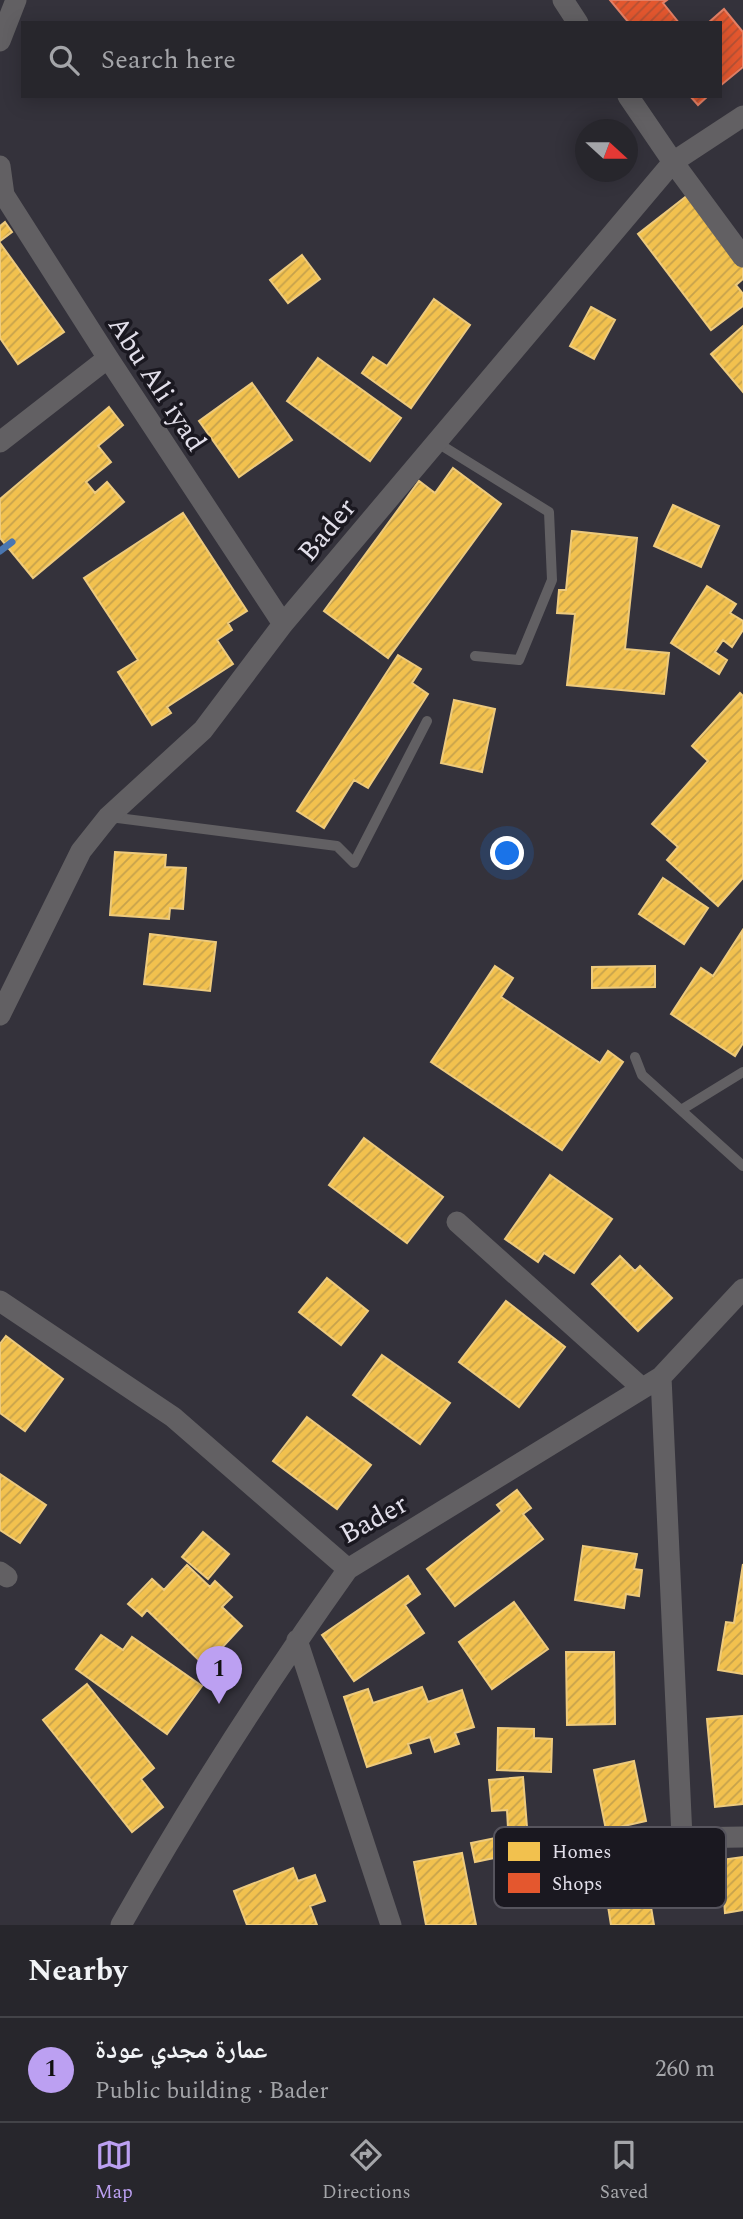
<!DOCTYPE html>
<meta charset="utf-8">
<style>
:root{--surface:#27262c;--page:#333238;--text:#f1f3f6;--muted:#a4a5a9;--line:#434348;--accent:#bca0f2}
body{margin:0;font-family:Spectral,"Noto Naskh Arabic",serif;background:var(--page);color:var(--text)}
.compass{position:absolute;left:575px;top:119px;width:63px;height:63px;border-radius:50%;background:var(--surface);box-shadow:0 4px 18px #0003;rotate:111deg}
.you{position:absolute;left:508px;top:854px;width:24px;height:24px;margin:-18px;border:5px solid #fff;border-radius:50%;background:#1a73e8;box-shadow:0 0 0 10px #1a73e833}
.badge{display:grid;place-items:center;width:46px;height:46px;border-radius:50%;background:var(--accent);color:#111;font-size:23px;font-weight:700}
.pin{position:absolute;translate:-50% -58px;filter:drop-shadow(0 2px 4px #0008)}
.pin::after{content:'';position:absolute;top:37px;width:24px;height:21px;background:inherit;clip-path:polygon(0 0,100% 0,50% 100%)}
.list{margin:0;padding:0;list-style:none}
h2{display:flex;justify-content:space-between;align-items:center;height:91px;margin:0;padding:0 28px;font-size:30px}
h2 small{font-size:23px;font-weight:400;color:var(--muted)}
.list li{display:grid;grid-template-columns:46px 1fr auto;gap:21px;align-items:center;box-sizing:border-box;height:105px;padding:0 28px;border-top:2px solid var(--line)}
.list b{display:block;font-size:26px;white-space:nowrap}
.list p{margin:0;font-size:23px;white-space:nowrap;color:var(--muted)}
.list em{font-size:23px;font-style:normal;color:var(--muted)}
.icon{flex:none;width:38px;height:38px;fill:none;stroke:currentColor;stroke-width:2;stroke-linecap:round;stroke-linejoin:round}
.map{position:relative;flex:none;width:743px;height:1925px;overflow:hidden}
.search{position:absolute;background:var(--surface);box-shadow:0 4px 18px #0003;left:21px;right:21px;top:21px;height:77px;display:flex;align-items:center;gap:18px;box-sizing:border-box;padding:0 24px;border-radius:0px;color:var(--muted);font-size:26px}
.sheet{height:196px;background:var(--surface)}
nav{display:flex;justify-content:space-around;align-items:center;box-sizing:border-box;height:98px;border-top:2px solid var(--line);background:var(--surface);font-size:19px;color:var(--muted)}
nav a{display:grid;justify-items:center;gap:4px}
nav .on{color:var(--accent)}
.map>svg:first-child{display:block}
</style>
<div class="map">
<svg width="743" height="1925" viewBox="0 0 743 1925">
<defs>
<pattern id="homes-hatch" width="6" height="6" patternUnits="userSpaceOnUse" patternTransform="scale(1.75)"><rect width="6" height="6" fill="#f2c14e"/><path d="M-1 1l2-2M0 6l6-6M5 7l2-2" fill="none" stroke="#c6a24c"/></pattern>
<pattern id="shops-hatch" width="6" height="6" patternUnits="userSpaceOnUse" patternTransform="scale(1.75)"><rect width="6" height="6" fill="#e4572e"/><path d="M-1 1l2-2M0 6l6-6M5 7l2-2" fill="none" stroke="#b45135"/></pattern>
</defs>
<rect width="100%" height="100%" fill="#34323b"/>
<path fill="url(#homes-hatch)" stroke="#edca7d" stroke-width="2" d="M688,195L743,266V279L736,285L743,294V306L711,330L638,234Z
M5,222L12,232L0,241V226Z
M0,243L64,332L18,364L0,338Z
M302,255L320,279L288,303L270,280Z
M434,299L470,325L411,408L362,373L373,357L387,366Z
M591,307L615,320L594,359L570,346Z
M743,326V392L711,354Z
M318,358L401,418L370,461L287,401Z
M252,383L292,440L239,477L199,421Z
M109,407L123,425L98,446L111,462L86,482L95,493L107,482L124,502L33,578L0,538V499Z
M453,468L501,504L388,658L324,611L419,481L435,493Z
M673,505L719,526L701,567L654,546Z
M183,513L247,611L228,623L232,630L217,640L233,664L167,707L171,713L152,725L118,672L138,660L84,578Z
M572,531L637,538L625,649L669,653L664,694L567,685L575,614L557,613L559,590H566Z
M707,586L736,604L730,613L743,621V630L732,647L723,640L715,652L727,660L719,674L671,643Z
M398,655L421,669L412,683L428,694L368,788L354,780L324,828L297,811Z
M740,693L743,696V878L718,906L667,860L678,847L652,824L708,761L692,746Z
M454,700L495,709L482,772L441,763Z
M115,852L166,855L165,867L186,868L183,909L170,908L169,919L110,915Z
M663,878L708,908L684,944L639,914Z
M742,931L743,1043L735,1056L671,1014L701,968L713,976Z
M150,934L216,942L210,991L144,984Z
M495,966L513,978L501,997L600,1063L608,1051L623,1062L562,1150L431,1062Z
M655,966V987L592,988V967Z
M364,1138L443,1197L407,1243L329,1185Z
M550,1175L612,1219L574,1273L544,1253L538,1262L505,1239Z
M620,1256L635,1271L640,1266L672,1298L638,1331L592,1284Z
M327,1278L368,1311L341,1345L299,1312Z
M506,1301L565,1347L519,1407L459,1362Z
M6,1336L63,1379L25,1431L0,1413V1344Z
M382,1355L450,1403L420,1444L353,1395Z
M307,1417L371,1465L337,1509L273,1461Z
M0,1474L46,1505L20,1543L0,1530Z
M517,1490L531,1508L523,1514L543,1539L455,1606L427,1569L502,1511L497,1505Z
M203,1532L229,1554L208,1579L182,1557Z
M583,1546L637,1554L634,1569L642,1570L639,1596L626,1594L624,1608L575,1600Z
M743,1564V1674L718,1670L726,1622L734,1623Z
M187,1565L210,1587L215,1581L232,1597L222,1607L242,1626L205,1666L147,1610L142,1616L128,1604L152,1579L164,1590Z
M408,1576L420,1594L405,1605L424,1633L354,1681L322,1635Z
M514,1602L548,1649L492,1689L459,1642Z
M101,1635L123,1650L132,1637L202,1686L167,1734L76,1669Z
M566,1652H614L615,1724L567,1725Z
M87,1684L154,1768L141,1779L163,1807L132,1832L43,1720Z
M422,1687L428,1702L462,1690L474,1727L455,1733L459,1744L435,1752L430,1737L408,1744L411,1753L367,1767L344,1697L368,1689L373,1703Z
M743,1716V1804L715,1807L707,1719Z
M498,1728L534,1729V1738L552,1739L551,1772L497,1770Z
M634,1761L646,1821L606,1830L594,1770Z
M523,1777L527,1827L508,1828L507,1810L492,1811L489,1780Z
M529,1831L533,1850L475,1862L471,1843Z
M462,1853L476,1925H426L414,1862Z
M743,1857V1910L725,1913L724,1900L711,1902L706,1862Z
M293,1868L298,1881L315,1875L325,1901L310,1906L317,1925H247L234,1891Z
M654,1873L658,1900L650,1901L654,1925H611L604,1881Z"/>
<path fill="url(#shops-hatch)" stroke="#e38066" stroke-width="2" d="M610,0H667L663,3L679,23H629Z
M724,9L743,32V67L720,86V23H708Z
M690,96H708L698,105Z"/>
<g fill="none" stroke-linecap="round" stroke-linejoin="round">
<path stroke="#4976b0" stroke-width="7" d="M0,551L12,542"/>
<path stroke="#626063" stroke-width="10" d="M436,442L549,512L552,580L519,660L475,656
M110,817L337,846L354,863L427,721
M635,1057L642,1075L743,1166
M681,1110L743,1072"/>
<path stroke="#626063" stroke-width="21" d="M563,0L578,23
M0,41L16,0
M628,96L673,162L743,257
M0,166L4,195L108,358L283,624
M0,442L108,358
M0,1015L81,851L108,817L203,730L283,624L673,162L743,116
M457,1222L642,1388
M0,1301L173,1417L348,1569L661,1377L743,1289
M661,1377L682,1838L743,1837
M0,1572L7,1577
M297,1640L391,1925
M121,1925C190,1803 266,1684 348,1569"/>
</g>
<g text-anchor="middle" stroke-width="7" stroke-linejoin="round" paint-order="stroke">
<g font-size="28" fill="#e2dfea" stroke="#1a1820">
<text transform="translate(158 383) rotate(57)" y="10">Abu Ali iyad</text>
<text transform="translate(326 529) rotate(-50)" y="10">Bader</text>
<text transform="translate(373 1518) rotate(-29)" y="10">Bader</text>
</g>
</g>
<rect x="494" y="1827" width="232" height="81" rx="10" fill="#1a1820" stroke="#56545d" stroke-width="2"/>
<rect x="508" y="1842" width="32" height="19" fill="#f2c14e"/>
<rect x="508" y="1873" width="32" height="20" fill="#e4572e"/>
<g font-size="19" fill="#e2dfea">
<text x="552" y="1858">Homes</text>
<text x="552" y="1890">Shops</text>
</g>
</svg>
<svg class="compass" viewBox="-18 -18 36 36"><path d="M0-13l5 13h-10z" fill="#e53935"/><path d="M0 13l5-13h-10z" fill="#a4a5a9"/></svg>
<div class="you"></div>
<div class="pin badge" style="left:219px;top:1704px">1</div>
<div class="search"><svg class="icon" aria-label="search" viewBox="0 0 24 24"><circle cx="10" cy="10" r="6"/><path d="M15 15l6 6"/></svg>Search here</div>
</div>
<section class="sheet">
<h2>Nearby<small></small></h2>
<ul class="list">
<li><span class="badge">1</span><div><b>عمارة مجدي عودة</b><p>Public building · Bader</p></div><em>260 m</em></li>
</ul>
</section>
<nav>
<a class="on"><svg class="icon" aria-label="map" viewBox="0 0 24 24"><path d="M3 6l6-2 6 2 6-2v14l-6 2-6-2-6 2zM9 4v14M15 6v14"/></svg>Map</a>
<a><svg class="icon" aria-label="directions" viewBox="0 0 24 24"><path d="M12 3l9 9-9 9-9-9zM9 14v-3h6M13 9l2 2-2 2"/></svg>Directions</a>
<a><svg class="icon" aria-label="saved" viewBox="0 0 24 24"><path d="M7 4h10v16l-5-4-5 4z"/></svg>Saved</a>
</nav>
